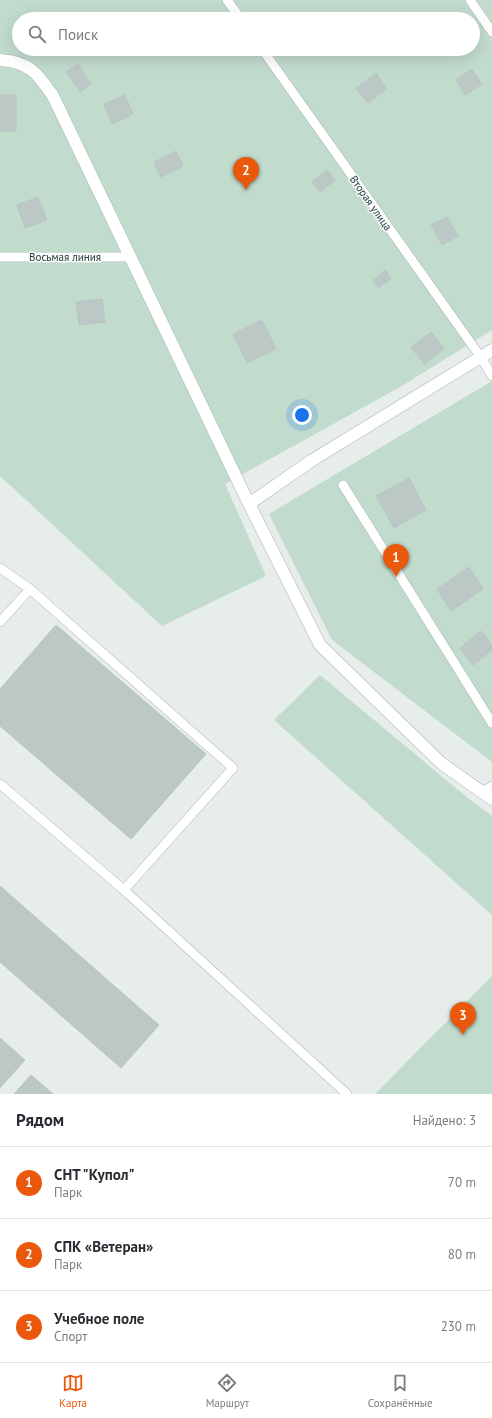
<!DOCTYPE html>
<html lang="ru">
<meta charset="utf-8">
<style>
:root{--surface:#fff;--page:#f7f7f7;--text:#2b2b33;--muted:#7c7c81;--line:#e1e1e2;--accent:#ea580c}
body{margin:0;font-family:"PT Sans",sans-serif;background:var(--page);color:var(--text)}
.you{position:absolute;left:302px;top:415px;width:14px;height:14px;margin:-10px;border:3px solid #fff;border-radius:50%;background:#1a73e8;box-shadow:0 0 0 6px #1a73e833}
.badge{display:grid;place-items:center;width:26px;height:26px;border-radius:50%;background:var(--accent);color:#fff;font-size:13px;font-weight:700}
.pin{position:absolute;translate:-50% -33px;filter:drop-shadow(0 1px 2px #0008)}
.pin::after{content:'';position:absolute;top:21px;width:14px;height:12px;background:inherit;clip-path:polygon(0 0,100% 0,50% 100%)}
.list{margin:0;padding:0;list-style:none}
h2{display:flex;justify-content:space-between;align-items:center;height:52px;margin:0;padding:0 16px;font-size:17px}
h2 small{font-size:13px;font-weight:400;color:var(--muted)}
.list li{display:grid;grid-template-columns:26px 1fr auto;gap:12px;align-items:center;box-sizing:border-box;height:72px;padding:0 16px;border-top:1px solid var(--line)}
.list b{display:block;font-size:15px;white-space:nowrap}
.list p{margin:0;font-size:13px;white-space:nowrap;color:var(--muted)}
.list em{font-size:13px;font-style:normal;color:var(--muted)}
.icon{flex:none;width:22px;height:22px;fill:none;stroke:currentColor;stroke-width:2;stroke-linecap:round;stroke-linejoin:round}
.map{position:relative;flex:none;width:492px;height:1094px;overflow:hidden}
.search{position:absolute;background:var(--surface);box-shadow:0 4px 16px #0002;left:12px;right:12px;top:12px;height:44px;display:flex;align-items:center;gap:10px;box-sizing:border-box;padding:0 14px;border-radius:22px;color:var(--muted);font-size:15px}
.sheet{height:268px;background:var(--surface)}
nav{display:flex;justify-content:space-around;align-items:center;box-sizing:border-box;height:56px;border-top:1px solid var(--line);background:var(--surface);font-size:11px;color:var(--muted)}
nav a{display:grid;justify-items:center;gap:2px}
nav .on{color:var(--accent)}
.map>svg:first-child{display:block}
</style>
<div class="map">
<svg width="492" height="1094" viewBox="0 0 492 1094">
<rect width="100%" height="100%" fill="#e6edeb"/>
<path fill="#c1dbcd" fill-rule="evenodd" d="M0,0H492V330L400,387L225,484L266,576L162,626L0,476ZM19,19H473V49H19Z
M492,381V762L332,640L269,514Z
M320,675L469,799L492,816V915L274,720Z
M492,976V1094H375Z"/>
<path fill="#bbc8c5" stroke="#b9c6c3" d="M78,64L91,84L80,92L66,72Z
M472,69L482,84L465,95L456,80Z
M376,73L387,89L368,103L356,88Z
M0,95H16V131H0Z
M125,95L133,114L112,124L104,104Z
M176,151L183,166L161,177L154,162Z
M327,170L335,180L320,192L312,182Z
M38,197L47,220L25,228L17,205Z
M447,217L458,236L442,245L431,225Z
M385,270L391,278L379,288L373,281Z
M102,299L105,322L79,325L76,302Z
M262,320L276,349L247,363L233,334Z
M431,332L444,349L424,364L411,347Z
M409,478L426,510L394,528L376,496Z
M469,567L483,589L451,611L437,589Z
M56,625L206,754L131,839L0,726V689Z
M481,631L492,645V650L473,665L460,648Z
M0,886L159,1025L121,1068L0,962Z
M0,1038L25,1060L0,1088Z
M31,1075L53,1094H14Z"/>
<g fill="none" stroke-linecap="round" stroke-linejoin="round">
<g stroke="#a9b5b3" stroke-width="10">
<path id="lane" d="M227,0L241,19
M470,0L492,32
M262,49L480,356L492,376
M0,257H131
M343,485L492,723
M0,568L30,589L0,622
M30,589L233,768L124,890
M0,784L124,890L347,1094
M482,792L492,786"/>
</g>
<g stroke="#a9b5b3" stroke-width="13">
<path id="street" d="M0,60C30,62 37,73 53,96L249,504L320,645L441,763L492,799
M249,504L311,461L492,350"/>
</g>
<use href="#lane" stroke="#fff" stroke-width="9"/>
<use href="#street" stroke="#fff" stroke-width="12"/>
</g>
<g text-anchor="middle" stroke-width="3" stroke-linejoin="round" paint-order="stroke">
<g font-size="11" fill="#273d3b" stroke="#f6faf9">
<text transform="translate(371 203) rotate(55)" y="4">Вторая улица</text>
<text x="65" y="261">Восьмая линия</text>
</g>
</g>
</svg>
<div class="you"></div>
<div class="pin badge" style="left:396px;top:577px">1</div>
<div class="pin badge" style="left:246px;top:190px">2</div>
<div class="pin badge" style="left:463px;top:1035px">3</div>
<div class="search"><svg class="icon" aria-label="search" viewBox="0 0 24 24"><circle cx="10" cy="10" r="6"/><path d="M15 15l6 6"/></svg>Поиск</div>
</div>
<section class="sheet">
<h2>Рядом<small>Найдено: 3</small></h2>
<ul class="list">
<li><span class="badge">1</span><div><b>СНТ &quot;Купол&quot;</b><p>Парк</p></div><em>70 m</em></li>
<li><span class="badge">2</span><div><b>СПК «Ветеран»</b><p>Парк</p></div><em>80 m</em></li>
<li><span class="badge">3</span><div><b>Учебное поле</b><p>Спорт</p></div><em>230 m</em></li>
</ul>
</section>
<nav>
<a class="on"><svg class="icon" aria-label="map" viewBox="0 0 24 24"><path d="M3 6l6-2 6 2 6-2v14l-6 2-6-2-6 2zM9 4v14M15 6v14"/></svg>Карта</a>
<a><svg class="icon" aria-label="directions" viewBox="0 0 24 24"><path d="M12 3l9 9-9 9-9-9zM9 14v-3h6M13 9l2 2-2 2"/></svg>Маршрут</a>
<a><svg class="icon" aria-label="saved" viewBox="0 0 24 24"><path d="M7 4h10v16l-5-4-5 4z"/></svg>Сохранённые</a>
</nav>
